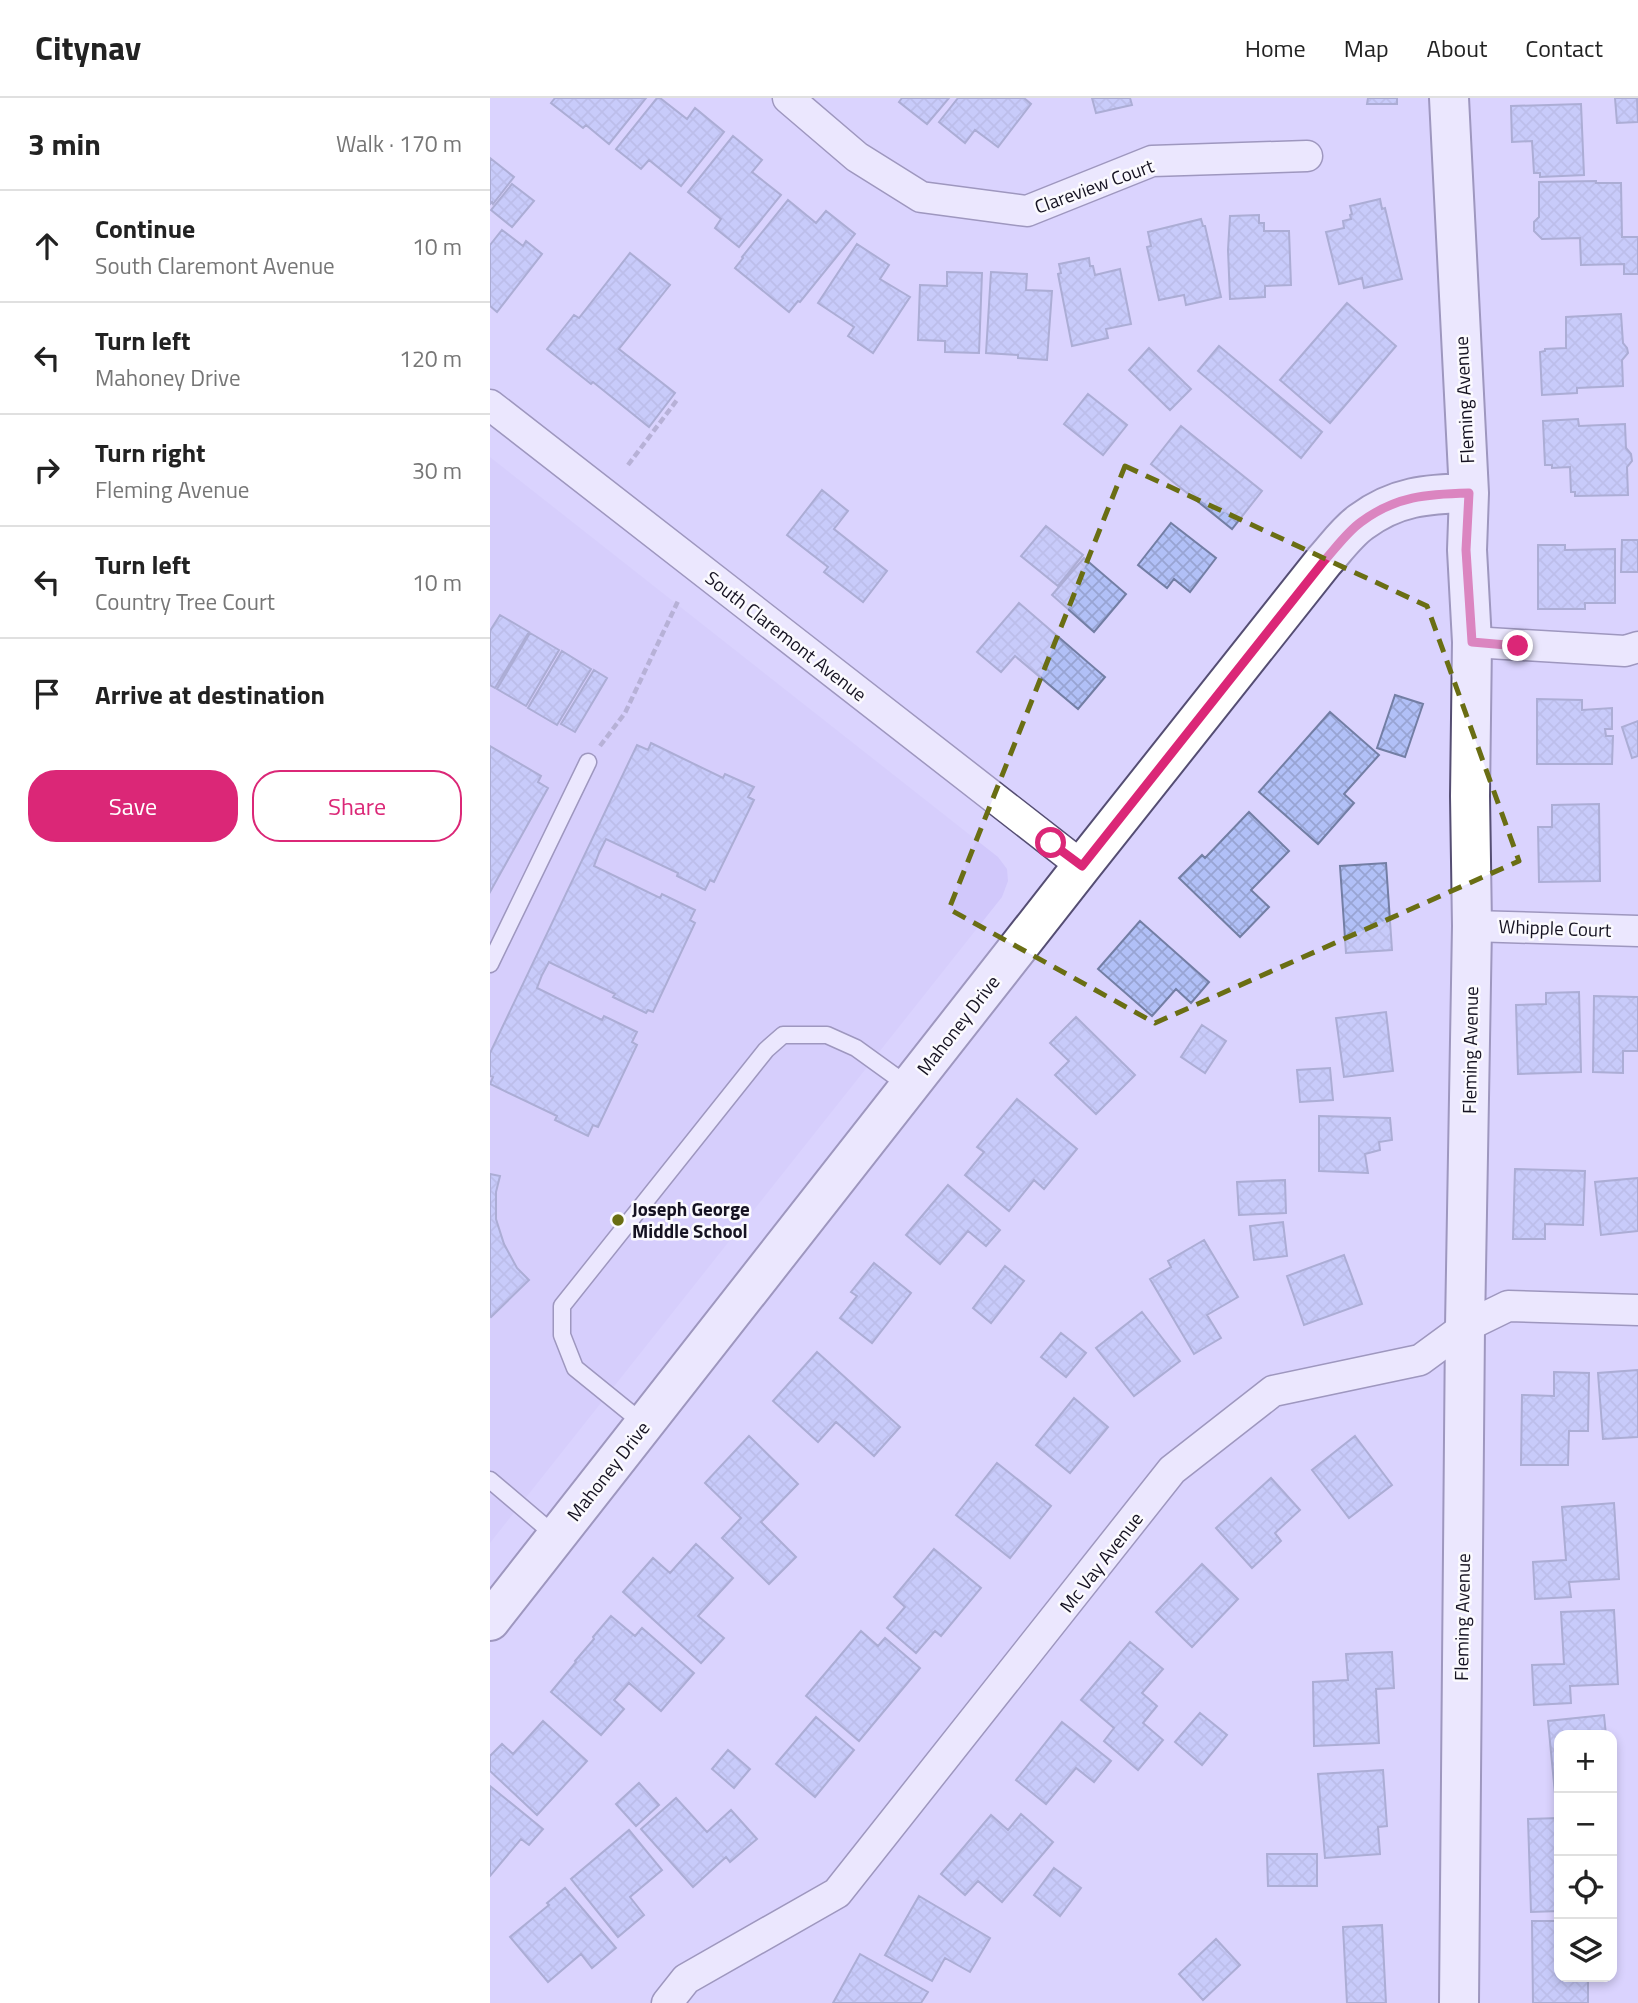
<!DOCTYPE html>
<meta charset="utf-8">
<style>
:root{--surface:#fff;--page:#f6f6f6;--text:#222;--muted:#767676;--line:#e0e0e0;--accent:#db2777}
body{margin:0;font-family:"Titillium Web",sans-serif;background:var(--page);color:var(--text)}
.controls{position:absolute;right:21px;bottom:21px;display:grid;overflow:hidden;border-radius:14px;box-shadow:0 4px 10px #0003}
.controls button{width:63px;height:63px;display:grid;place-items:center;padding:0;border:0;border-bottom:2px solid var(--line);background:var(--surface);color:var(--text);font:35px sans-serif}
.stop{position:absolute;width:21px;height:21px;margin:-16px;border:5px solid #db2777;border-radius:50%;background:#fff}
.stop.end{background:#db2777;border-color:#fff;box-shadow:0 2px 7px #0008}
.list{margin:0;padding:0;list-style:none}
h2{display:flex;justify-content:space-between;align-items:center;height:91px;margin:0;padding:0 28px;font-size:30px}
h2 small{font-size:23px;font-weight:400;color:var(--muted)}
.list li{display:grid;grid-template-columns:46px 1fr auto;gap:21px;align-items:center;box-sizing:border-box;height:112px;padding:0 28px;border-top:2px solid var(--line)}
.list b{display:block;font-size:26px;white-space:nowrap}
.list p{margin:0;font-size:23px;white-space:nowrap;color:var(--muted)}
.list em{font-size:23px;font-style:normal;color:var(--muted)}
.actions{display:flex;gap:14px;padding:21px 28px}
.actions a{flex:1;padding:16px 0;border:2px solid var(--accent);border-radius:28px;text-align:center;font-size:24px;color:var(--accent)}
.actions .main{background:var(--accent);color:#fff}
.icon{flex:none;width:38px;height:38px;fill:none;stroke:currentColor;stroke-width:2;stroke-linecap:round;stroke-linejoin:round}
.map{position:relative;flex:none;width:1148px;height:1905px;overflow:hidden}
header{display:flex;align-items:center;gap:42px;box-sizing:border-box;height:98px;padding:0 35px;background:var(--surface);border-bottom:2px solid var(--line)}
header strong{font-size:33px}
nav{display:flex;gap:38px;margin-inline-start:auto;font-size:24px}
main{display:flex}
aside{flex:1;background:var(--surface)}
.map>svg:first-child{display:block}
.built{fill:#d1c8fb}
.building{fill:url(#building-cross-hatch);stroke:#737ea4;stroke-width:2}
.lines{fill:none;stroke-linecap:round;stroke-linejoin:round}
.service-casing{stroke:#554e73;stroke-width:19}
.minor-casing{stroke:#554e73;stroke-width:33}
.tertiary-casing{stroke:#554e73;stroke-width:42}
.path{stroke:#8d88a8;stroke-width:4.5;stroke-dasharray:7 3.5;stroke-linecap:butt}
.service{stroke:#fff;stroke-width:16}
.minor{stroke:#fff;stroke-width:30}
.tertiary{stroke:#fff;stroke-width:38}
.route{stroke:#db2777;stroke-width:9}
.marked{fill:none;stroke:#6a6e13;stroke-width:5;stroke-dasharray:14 9;stroke-linejoin:round}
.poi-dot{fill:#6a6e13;stroke:#fbfafe;stroke-width:2.5}
.labels{text-anchor:middle;stroke-width:5;stroke-linejoin:round;paint-order:stroke}
.street-label{font-size:19px;fill:#161322;stroke:#fbfafe}
.poi-label{font-size:19px;font-weight:bold;fill:#161322;stroke:#fbfafe;text-anchor:start}
</style>
<header>
<strong>Citynav</strong>
<nav><a>Home</a><a>Map</a><a>About</a><a>Contact</a></nav>
</header>
<main>
<aside>
<h2>3 min<small>Walk · 170 m</small></h2>
<ul class="list">
<li><svg class="icon" aria-label="ahead" viewBox="0 0 24 24"><path d="M12 20V5M6 11l6-6 6 6"/></svg><div><b>Continue</b><p>South Claremont Avenue</p></div><em>10 m</em></li>
<li><svg class="icon" aria-label="left" viewBox="0 0 24 24"><path d="M17 20v-9H6M10 6l-5 5 5 5"/></svg><div><b>Turn left</b><p>Mahoney Drive</p></div><em>120 m</em></li>
<li><svg class="icon" aria-label="right" viewBox="0 0 24 24"><path d="M7 20v-9h11M14 6l5 5-5 5"/></svg><div><b>Turn right</b><p>Fleming Avenue</p></div><em>30 m</em></li>
<li><svg class="icon" aria-label="left" viewBox="0 0 24 24"><path d="M17 20v-9H6M10 6l-5 5 5 5"/></svg><div><b>Turn left</b><p>Country Tree Court</p></div><em>10 m</em></li>
<li><svg class="icon" aria-label="arrive" viewBox="0 0 24 24"><path d="M6 21V4h12l-3 4 3 4H6"/></svg><div><b>Arrive at destination</b></div></li>
</ul>
<div class="actions"><a class="main">Save</a><a>Share</a></div>
</aside>
<div class="map">
<svg width="1148" height="1905" viewBox="0 0 1148 1905">
<defs>
<pattern id="building-cross-hatch" width="8" height="8" patternUnits="userSpaceOnUse" patternTransform="scale(1.75)"><rect width="8" height="8" fill="#b1c0f7"/><path d="M0 0l8 8M0 8l8-8" fill="none" stroke="#98a4d3"/></pattern>
</defs>
<rect width="100%" height="100%" fill="#dad3fe"/>
<path class="built" d="M0 359 508 759 517 771 518 783 512 799 0 1445Z"/>
<path class="building" d="M65 0H156L119 46 96 27 93 30 61 5Z
M167 0H170L197 21 205 10 234 34 191 88 159 62 151 71 126 51Z
M412 0H459L437 26 409 4Z
M468 0H534L541 6 508 49 485 32 475 45 449 24Z
M602 0H640L642 7 606 15Z
M878 0H907V6H877Z
M1125 0H1147L1148 24 1127 25Z
M1091 6 1094 77 1050 79V75H1044L1042 43 1022 44 1021 8Z
M243 38 272 62 262 74 291 97 249 149 225 130 231 121 198 94Z
M0 60 24 79 3 106 2 104 0 106Z
M1106 83V85H1131L1132 139H1148V176H1134V166L1091 167 1090 140 1052 141 1044 133V124L1049 119V84Z
M22 86 44 103 22 129 1 112Z
M890 101 892 111 895 110 912 181 874 190 872 180 849 186 836 134 854 130 853 123 861 121 860 117 862 116 860 108Z
M298 102 326 125 336 113 365 136 310 204 308 203 299 214 245 170 253 160 252 159Z
M769 117V125H774V133H799L801 187 775 188V199L740 201 738 152 740 118Z
M711 121 713 128H715L731 199 696 207 694 197 669 202 657 149 661 148 658 134Z
M12 132 33 148 36 143 52 156 7 214 0 208V147Z
M367 146 399 167 390 181 420 199 383 255 358 238 364 229 328 205Z
M140 155 180 187 129 251 185 295 159 329 103 284 101 286 57 251 84 217 89 220Z
M599 160 600 168H603L605 177 630 171 641 226 616 231 618 240 582 248 568 176 571 175 569 166Z
M457 174 492 175 489 255 455 254V243L428 242 430 187 457 188Z
M501 174 537 176 536 192 562 193 557 262 528 260V257L496 255Z
M857 205 906 248 840 325 790 282Z
M1131 216 1133 245 1137 250 1138 255 1132 262 1133 288 1087 290V295L1052 297 1050 254 1055 253V251L1076 250V219Z
M729 248 832 334 811 360 708 273Z
M659 250 701 291 680 312 639 272Z
M598 296 637 327 613 357 574 326Z
M1088 321 1089 328 1135 326 1136 350 1141 356 1142 363 1137 369 1138 397 1085 398V394H1081L1080 369 1062 370V367H1055L1053 323Z
M691 328 772 393 742 431 661 366Z
M332 392 358 413 344 431 397 473 373 504 334 474 338 469 297 437Z
M681 425 726 460 700 494 684 481 677 490 648 467Z
M556 428 593 457 568 488 531 458Z
M1132 442H1148V474H1131Z
M1048 447H1075V452L1125 451V505H1095V511H1048Z
M594 460 636 496 604 534 562 497Z
M529 505 615 579 588 611 525 558 511 574 487 554Z
M10 517 39 534 5 590 0 587V533Z
M40 535 69 552 36 608 7 591Z
M72 553 101 571 67 627 38 610Z
M104 572 117 580 85 634 71 626Z
M905 597 933 606 915 659 887 650Z
M1047 601 1092 602V612L1122 610V631H1115L1116 638H1123L1122 666H1047Z
M840 614 889 657 854 696 864 705 828 746 769 694Z
M1148 623V658L1142 660 1132 629Z
M161 645 233 680 235 676 264 689 258 699 264 702 224 784 220 782 215 792 187 778 188 775 116 741 109 755 104 768 170 800 172 796 205 812 200 822 205 825 163 914 158 912 156 915 123 899 125 896 59 864 52 877 47 890 112 922 114 918 147 934 142 944 147 947 108 1029 103 1027 98 1038 65 1022 67 1018 0 986 3 979 0 978V955L147 647 158 652Z
M0 648 51 678 48 684 58 690 0 794Z
M1109 706 1110 783 1049 784 1048 729H1062V707Z
M759 714 799 753 761 792 779 809 750 839 689 780 712 757 715 760Z
M896 765 902 852 856 855 850 768Z
M650 823 719 884 701 905 686 891 662 918 608 871Z
M1089 894 1091 974 1028 976 1026 907 1056 906V895Z
M1104 898 1148 899V953H1133V975L1103 974Z
M896 914 903 973 854 979 846 920Z
M586 919 645 977 606 1016 565 977 579 963 560 945Z
M712 927 736 943 715 975 691 959Z
M840 970 843 1002 810 1004 807 972Z
M527 1001 587 1051 554 1091 544 1082 519 1113 475 1077 494 1054 487 1049Z
M829 1018 900 1020 902 1042 889 1044 890 1052 875 1056 878 1075 829 1073Z
M1025 1071 1095 1073 1093 1127 1055 1126V1141H1023Z
M0 1076 10 1078 6 1094V1121L14 1146 27 1170 39 1182 1 1219 0 1218Z
M1148 1080V1133L1111 1137 1105 1084Z
M795 1082 796 1115 749 1117 747 1084Z
M458 1087 510 1132 496 1148 478 1133 450 1166 416 1137Z
M793 1124 797 1158 764 1162 760 1128Z
M714 1142 748 1199 717 1217 731 1240 704 1256 660 1181 681 1169 678 1163Z
M854 1157 872 1206 814 1227 797 1178Z
M384 1165 421 1195 382 1245 350 1220 367 1198 361 1194Z
M515 1168 534 1183 501 1225 483 1210Z
M652 1214 690 1263 644 1298 606 1250Z
M571 1235 596 1255 576 1279 551 1259Z
M327 1254 410 1329 384 1358 346 1324 328 1344 283 1303Z
M1148 1272V1339L1113 1341 1108 1275Z
M1064 1274 1099 1275 1098 1333H1079L1078 1367H1031L1032 1297 1064 1298Z
M584 1300 618 1329 580 1375 546 1347Z
M259 1338 308 1386 271 1424 306 1459 279 1486 232 1440 251 1420 215 1385Z
M865 1338 902 1387 859 1420 822 1372Z
M507 1365 561 1408 520 1460 466 1417Z
M781 1380 810 1412 785 1435 791 1443 762 1470 726 1430Z
M1124 1405 1129 1481 1079 1484 1081 1499 1045 1501 1043 1464 1076 1462 1072 1409Z
M206 1446 243 1480 208 1518 234 1540 211 1565 133 1494 163 1460 180 1475Z
M444 1451 491 1490 451 1538 445 1533 426 1555 397 1530 415 1509 404 1499Z
M712 1466 748 1501 702 1549 666 1514Z
M1124 1512 1128 1586 1080 1588 1081 1605 1044 1607 1042 1567 1074 1566 1071 1514Z
M121 1518 145 1538 152 1530 204 1575 171 1613 139 1585 124 1602 134 1611 111 1637 61 1594 86 1564 85 1563 104 1541 103 1539Z
M371 1533 388 1548 395 1540 430 1570 369 1643 316 1598Z
M640 1544 673 1571 652 1595 667 1608 653 1625 673 1642 648 1672 614 1643 624 1630 591 1602Z
M902 1554 904 1590 886 1591 889 1645 824 1648 823 1584 858 1582 856 1556Z
M710 1615 737 1637 712 1667 685 1644Z
M1114 1617 1116 1637H1069V1705L1066 1706 1058 1623Z
M326 1619 364 1652 325 1699 286 1666Z
M53 1623 97 1663 47 1717 0 1673V1658L12 1646 23 1656Z
M572 1624 621 1663 604 1684 586 1670 556 1706 526 1682Z
M238 1652 260 1671 244 1690 222 1671Z
M893 1672 897 1728 888 1729 890 1756 835 1760 828 1676Z
M149 1685 169 1707 146 1728 126 1706Z
M0 1688 53 1731 39 1747 31 1741 0 1778Z
M186 1700 217 1734 241 1712 267 1741 240 1764 236 1759 203 1789 151 1731Z
M531 1716 563 1744 512 1804 488 1783 475 1797 451 1776 501 1717 518 1732Z
M1069 1720V1813L1041 1814 1038 1721Z
M139 1732 172 1772 140 1799 154 1817 128 1839 81 1781Z
M777 1756H827V1788H778Z
M564 1770 591 1790 570 1818 544 1797Z
M75 1790 126 1850 102 1870 91 1856 58 1884 20 1839 59 1807 57 1805Z
M429 1798 500 1840 480 1874 455 1860 442 1883 395 1857Z
M1042 1823H1069V1879H1098V1905H1043Z
M892 1827 896 1905H857L853 1829Z
M726 1841 750 1867 713 1902 689 1876Z
M370 1856 438 1894 431 1905H343Z"/>
<g class="lines">
<g class="service-casing">
<path id="service" d="M0 866 98 664
M154 1326 85 1270 72 1237V1208L276 952 293 937H337L366 950 420 989
M0 1382 67 1439"/>
</g>
<g class="minor-casing">
<path id="minor" d="M298 0 367 59 431 99 537 113 662 63 817 58
M0 307 592 768
M982 544 1135 553 1148 549
M982 828 1148 833
M177 1905 196 1881 347 1795 682 1372 783 1293 930 1262 975 1229 1018 1208 1148 1212"/>
</g>
<g class="tertiary-casing">
<path id="tertiary" d="M959 0 979 395 977 452 982 544 980 698 982 828 975 1229 969 1905
M0 1523 592 768 834 463C845 451 857 434 871 424 906 398 937 396 979 395"/>
</g>
<path class="path" d="M138 367 187 302
M110 648 135 615 189 501"/>
<use href="#service" class="service"/>
<use href="#minor" class="minor"/>
<use href="#tertiary" class="tertiary"/>
</g>
<g class="lines">
<path class="route" d="M561 745 592 768 834 463C845 451 857 434 871 424 906 398 937 396 979 395L976 452 982 544 1028 548"/>
</g>
<path d="M0 0H1148V1905H0ZM635 368 937 508 1029 763 665 925 459 811Z" fill="#dad3fe" fill-opacity=".55" fill-rule="evenodd"/>
<path class="marked" d="M635 368 937 508 1029 763 665 925 459 811Z"/>
<circle class="poi-dot" cx="128" cy="1122" r="7"/>
<g class="labels">
<g class="street-label">
<text transform="translate(604 88) rotate(-20)" y="7">Clareview Court</text>
<text transform="translate(974 302) rotate(-93)" y="7">Fleming Avenue</text>
<text transform="translate(296 538) rotate(38)" y="7">South Claremont Avenue</text>
<text transform="translate(1065 830) rotate(2)" y="7">Whipple Court</text>
<text transform="translate(468 927) rotate(-52)" y="7">Mahoney Drive</text>
<text transform="translate(980 952) rotate(-89)" y="7">Fleming Avenue</text>
<text transform="translate(118 1373) rotate(-52)" y="7">Mahoney Drive</text>
<text transform="translate(611 1464) rotate(-52)" y="7">Mc Vay Avenue</text>
<text transform="translate(972 1519) rotate(-89)" y="7">Fleming Avenue</text>
</g>
<g class="poi-label">
<text x="142" y="1118">Joseph George<tspan x="142" dy="22">Middle School</tspan></text>
</g>
</g>
</svg>
<div class="controls">
<button>+</button>
<button>−</button>
<button><svg class="icon" aria-label="locate" viewBox="0 0 24 24"><circle cx="12" cy="12" r="6"/><path d="M12 2v4M12 18v4M2 12h4M18 12h4"/></svg></button>
<button><svg class="icon" aria-label="layers" viewBox="0 0 24 24"><path d="M12 4l9 5-9 5-9-5zM3 14l9 5 9-5"/></svg></button>
</div>
<div class="stop" style="left:561px;top:745px"></div>
<div class="stop end" style="left:1028px;top:548px"></div>
</div>
</main>
